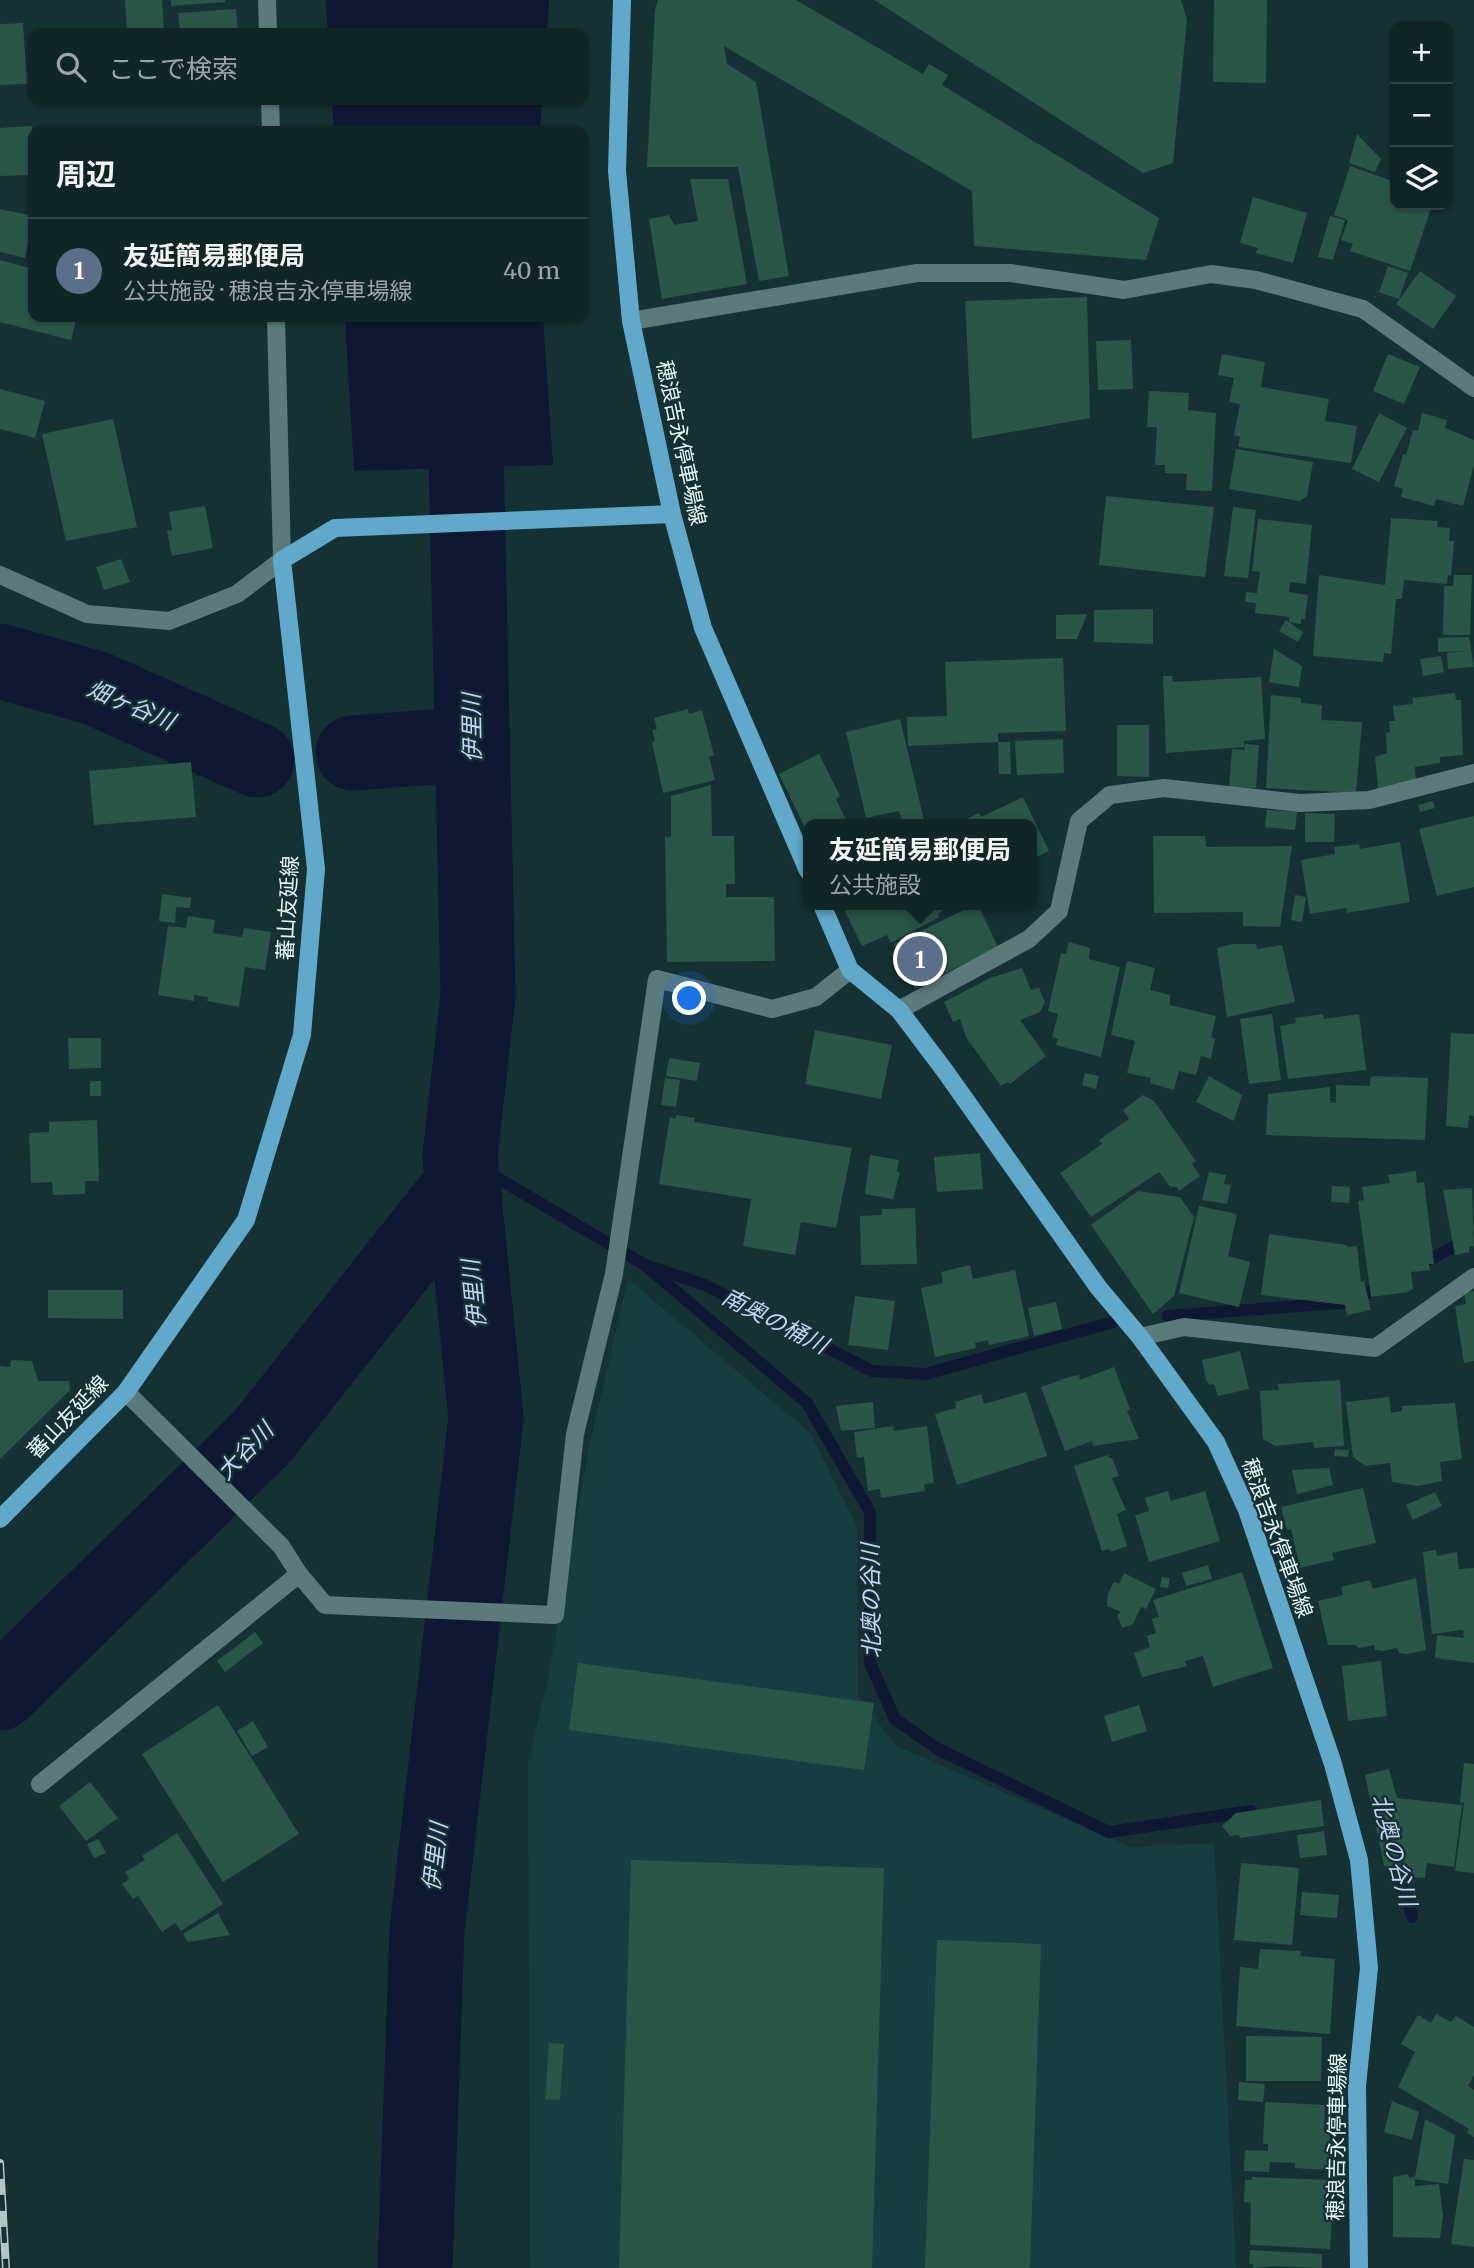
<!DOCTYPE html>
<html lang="ja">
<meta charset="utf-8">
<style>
:root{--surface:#102526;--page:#192d2e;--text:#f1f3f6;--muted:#9ca5a7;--line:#304243;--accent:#f2a081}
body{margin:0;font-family:Merriweather,"Noto Sans JP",serif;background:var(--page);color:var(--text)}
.controls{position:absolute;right:21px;top:21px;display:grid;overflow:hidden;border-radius:14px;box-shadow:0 2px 5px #0004}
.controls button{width:63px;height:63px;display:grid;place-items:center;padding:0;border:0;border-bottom:2px solid var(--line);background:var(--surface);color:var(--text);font:35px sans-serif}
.you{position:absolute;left:690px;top:999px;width:24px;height:24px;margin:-18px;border:5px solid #fff;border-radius:50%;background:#1a73e8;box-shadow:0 0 0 10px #1a73e833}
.badge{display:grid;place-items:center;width:46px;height:46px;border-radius:50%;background:var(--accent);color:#fff;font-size:23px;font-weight:700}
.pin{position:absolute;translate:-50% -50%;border:4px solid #fff;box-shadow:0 2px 7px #0006}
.popup{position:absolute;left:803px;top:819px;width:234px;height:91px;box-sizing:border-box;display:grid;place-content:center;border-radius:14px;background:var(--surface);filter:drop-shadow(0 2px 5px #0005);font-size:23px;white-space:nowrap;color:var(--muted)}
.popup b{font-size:26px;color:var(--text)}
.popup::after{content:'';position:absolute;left:50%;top:100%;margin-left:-14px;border:14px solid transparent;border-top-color:var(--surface)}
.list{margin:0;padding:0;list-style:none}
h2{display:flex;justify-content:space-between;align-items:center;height:91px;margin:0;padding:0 28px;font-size:30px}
h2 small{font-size:23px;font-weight:400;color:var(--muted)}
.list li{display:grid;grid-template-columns:46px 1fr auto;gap:21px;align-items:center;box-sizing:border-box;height:105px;padding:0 28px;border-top:2px solid var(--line)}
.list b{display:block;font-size:26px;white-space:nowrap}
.list p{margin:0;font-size:23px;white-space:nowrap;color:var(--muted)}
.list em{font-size:23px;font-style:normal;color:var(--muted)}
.icon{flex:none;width:38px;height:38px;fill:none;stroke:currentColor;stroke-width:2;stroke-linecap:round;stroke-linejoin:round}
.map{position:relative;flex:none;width:1474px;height:2268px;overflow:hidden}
.search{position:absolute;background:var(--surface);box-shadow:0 2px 5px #0004;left:28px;top:28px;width:560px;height:77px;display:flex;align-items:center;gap:18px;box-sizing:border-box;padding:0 24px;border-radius:14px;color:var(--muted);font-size:26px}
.panel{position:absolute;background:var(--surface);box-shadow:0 2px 5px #0004;left:28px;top:126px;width:560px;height:196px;border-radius:14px}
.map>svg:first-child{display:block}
.built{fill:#163e41}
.water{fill:#0e1833}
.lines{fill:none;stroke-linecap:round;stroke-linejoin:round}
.stream{stroke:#0e1833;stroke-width:12}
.river{stroke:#0e1833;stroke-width:75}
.building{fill:#2a5648}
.minor{stroke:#5c7a7c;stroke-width:18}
.major{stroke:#61a9cb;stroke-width:18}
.rail-casing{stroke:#b2c5c7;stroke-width:8}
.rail{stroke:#153133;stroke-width:5;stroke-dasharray:16;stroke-linecap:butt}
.labels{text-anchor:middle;stroke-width:5;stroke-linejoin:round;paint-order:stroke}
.street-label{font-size:21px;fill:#e7f7f9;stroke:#153133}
.water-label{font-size:23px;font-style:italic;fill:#c5d4f7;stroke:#153133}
</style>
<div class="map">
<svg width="1474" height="2268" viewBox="0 0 1474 2268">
<rect width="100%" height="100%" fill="#153133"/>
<path class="built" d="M628 1279 810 1433 857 1526 858 1696 896 1746 1131 1847 1214 1843 1236 2268H530L528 1763 548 1679 589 1447Z"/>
<path class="water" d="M326 0H549L547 33H328Z
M332 100H542L540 131H334Z
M345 317H543L553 465 354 471Z"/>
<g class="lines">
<path class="stream" d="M460 1156 645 1265 705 1285 872 1371 925 1374 1113 1322
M645 1265 807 1403 870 1512V1663L895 1719 938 1749 1109 1832 1251 1811
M1419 1265 1474 1236
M1168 1316 1351 1302 1384 1284
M1398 1863 1412 1917"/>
<path class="river" d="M0 661 95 688 257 760
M353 753 473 744
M0 1693 261 1438 462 1184
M415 2268 427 1930 486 1418 460 1156 478 996 463 317"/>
</g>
<path class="building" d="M125 0H162L164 33H119L127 31Z
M171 0H225V2L171 6Z
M658 0H796L923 74 929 64 948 75 942 85 1159 218 1146 260 974 246 972 191 724 46 727 64 756 82 789 276 759 281 738 167H647L655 10Z
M874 0H1181L1187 20 1173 163 1143 173Z
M1214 0H1267L1266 83 1213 82Z
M236 9 238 33H180L178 13Z
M23 23 27 84 0 85V24Z
M32 126 33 175 0 176V128Z
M244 126V131H201V127Z
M1357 134 1381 159 1375 172 1349 163Z
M1350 166 1395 182V205H1432L1410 271 1350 251 1353 244 1341 240 1348 220 1334 215Z
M690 179H728L747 284 662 299 649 219 669 215 674 225 698 221Z
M1253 197 1307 213 1293 263 1256 253 1258 248 1240 243Z
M0 209 33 216 25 258 0 252Z
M1330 216 1345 220 1333 260 1318 257Z
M0 260 33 269V317H77L71 340 0 322Z
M1388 266 1408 273 1399 299 1379 292Z
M1420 271 1456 296 1433 329 1396 304Z
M1087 297 1090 418 972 439 965 301Z
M1131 340 1133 389 1098 390 1096 341Z
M1222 354 1265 362 1261 387 1329 399 1325 421 1357 426 1351 463 1238 447 1240 437 1234 435 1240 404 1229 402 1234 378 1218 375Z
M1388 354 1420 367 1404 404 1373 391Z
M0 389 45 401 35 438 0 429Z
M1149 391 1189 393 1188 410 1216 413 1212 491 1186 490 1187 474 1165 473V465H1155L1157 427H1147Z
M1379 413 1407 428 1379 482 1352 469Z
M1422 413 1447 420 1445 428 1474 440V465L1463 506 1436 499 1434 506 1401 497 1403 489 1394 486 1403 454 1406 455 1413 430 1418 431Z
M113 419 137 527 66 541 42 434Z
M1236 449 1313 462 1307 496 1300 501 1229 489Z
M1106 496 1214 507 1205 577 1099 565Z
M205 506 213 548 172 556 167 531 172 530 169 512Z
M1233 507 1256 510 1248 578 1224 576Z
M1391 518 1438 521 1437 527 1450 528 1449 541H1454L1451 576 1448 575 1447 584 1404 580 1402 599H1396L1391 654 1384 653 1383 662 1313 656 1319 575 1385 585Z
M1258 519 1312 525 1306 584 1290 582 1289 592 1308 595 1305 619H1301V624L1289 622V617L1255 613 1256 603 1245 602 1246 592 1257 593 1260 572 1252 571Z
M121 559 130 582 104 590 96 567Z
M1454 575H1472L1470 635H1443L1444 586H1453Z
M1153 609V644L1094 642V610Z
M1087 614 1077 639H1056V615Z
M1286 620 1303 632 1298 642 1279 631Z
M1469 637 1474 667 1448 669 1447 653 1465 651 1438 652V638Z
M1274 649 1302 666 1299 687 1269 682Z
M1441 656 1444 672 1423 676 1420 659Z
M1063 658 1066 731 998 733V742H1010L1011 774H999L998 742 908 746 907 717 947 716 945 662Z
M1163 676H1172L1173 682 1261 677 1265 739 1244 741V747L1166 753Z
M1455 693 1456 700H1461L1463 755 1440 757V763L1415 767 1416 784 1378 788 1375 757 1387 753 1386 733 1390 732 1389 721H1395L1393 706 1413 704 1412 698Z
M1271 695 1301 698V703L1322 705 1321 720 1362 722 1356 793 1266 788Z
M688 709 689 714 702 710 714 755 709 757 715 780 663 793 652 742 655 740 652 730 657 729 654 718Z
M900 719 925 824H903L899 811 866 818 846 732Z
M1117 725H1149V777L1117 776Z
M1063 739 1064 773 1017 775 1015 741Z
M1245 744 1259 745 1256 788 1229 787 1232 749 1244 750Z
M819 754 840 796 836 799 848 824H808V834L779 774Z
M191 762 196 817 94 825 89 771Z
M711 785 712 836H734L735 884H726V897H774L775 961 667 962 665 837H671V796Z
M1023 797 1049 851 1032 859V824H956L979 813 981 817Z
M1433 801 1435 808 1420 812 1418 805Z
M1267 810 1297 812 1295 830 1265 827Z
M1305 813 1335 814 1334 842H1305Z
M1474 816V887L1437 896 1419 829Z
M1153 836H1205L1206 847 1292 846 1280 927 1243 926V912L1154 913Z
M1400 842 1410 902 1347 913 1346 908 1310 914 1301 860 1335 854 1334 847 1359 844 1360 849Z
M162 894 191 898 190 908 176 907 175 923 159 921Z
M1295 895 1306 897 1302 922 1291 920Z
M842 905H945L947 908 938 914 939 917 891 943 887 935 862 946Z
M974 905H978L998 947 915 988 894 944Z
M188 916 215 920 213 933 242 937 244 928 271 932 265 970 245 967 239 1007 207 1001 208 997 194 995V1001L158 995 168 926 186 928Z
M1069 942 1090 948 1089 959 1120 967 1101 1057 1056 1045 1058 1039 1052 1037 1058 1014 1048 1011 1061 953 1066 954Z
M1233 944H1256L1257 949 1282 945 1295 1002 1227 1017 1217 948Z
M1127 961 1155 968 1150 990 1170 995V1005L1216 1016 1211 1037 1215 1039 1211 1059 1201 1056 1196 1075 1179 1071 1174 1090 1150 1083 1151 1078 1127 1073 1135 1041 1111 1035Z
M1022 968 1031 990 1039 988 1045 1002 1040 1012 1020 1020 1046 1056 1010 1084 1008 1082 1001 1086 966 1037 960 1019 953 1022 944 1002 990 978Z
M1272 1014 1281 1080 1249 1084 1240 1019Z
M1323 1014 1324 1019 1359 1014 1366 1070 1288 1079 1280 1026 1296 1023 1295 1018Z
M815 1030 892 1045 881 1099 805 1084Z
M1451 1033 1474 1034V1116L1469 1115 1468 1128 1446 1126Z
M68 1038H101V1068L69 1069Z
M669 1058 700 1063 697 1081 666 1076Z
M1085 1073 1099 1076 1096 1089 1082 1085Z
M1209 1076 1242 1095 1234 1121 1196 1102Z
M1373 1076 1428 1078 1425 1140 1266 1135 1268 1094 1330 1087V1103H1336V1085L1370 1086V1078Z
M665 1078 680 1080 676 1107 661 1105Z
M90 1081H101V1096H90Z
M1143 1095 1154 1101 1196 1161 1192 1164 1200 1176 1179 1191 1177 1187H1170L1159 1172 1091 1217 1060 1173 1102 1144 1099 1140 1129 1119 1123 1110Z
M676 1115 695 1118 694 1122 852 1148 836 1228 801 1222 795 1255 743 1246 751 1199 659 1184 670 1117 676 1119Z
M97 1120 99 1181H85V1194L53 1195 52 1182 31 1183 29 1133 49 1132V1122Z
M980 1153 983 1189 937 1192 934 1157Z
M870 1155 899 1160 897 1172H900L893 1199 865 1194Z
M1416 1171 1417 1183 1424 1182 1434 1264H1429L1430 1270 1411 1272 1413 1289 1408 1292 1371 1297 1358 1201 1364 1200 1362 1187 1390 1183 1388 1175Z
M1209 1172 1226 1175 1224 1184 1231 1185 1227 1204 1202 1200Z
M1332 1186 1350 1187 1349 1203 1331 1202Z
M1472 1188 1474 1246 1469 1247V1252L1455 1255 1443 1190Z
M1138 1191 1180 1197 1194 1217 1174 1296 1153 1314 1091 1225Z
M1199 1206 1237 1214 1228 1256 1250 1262 1239 1307 1179 1293Z
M915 1208 917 1264 861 1265 860 1216 882 1215V1209Z
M1269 1234 1347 1245V1247L1357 1246 1361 1282 1364 1281 1371 1310 1347 1315 1345 1305 1261 1295Z
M970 1265 973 1279 1015 1270 1029 1336 989 1345 988 1340 975 1343 976 1348 935 1357 921 1288 943 1283 941 1272Z
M48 1290H123V1319L48 1318Z
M1474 1291V1361L1464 1363 1455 1306 1466 1304 1464 1293Z
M855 1296 895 1301 888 1350 848 1345Z
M1056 1302 1062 1329 1034 1336 1028 1308Z
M1240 1351 1249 1389 1218 1396 1214 1384 1210 1385 1206 1380 1202 1360Z
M11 1360 32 1361 38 1381H69L70 1390 0 1459V1366L10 1367Z
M1114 1367 1130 1409 1127 1411 1139 1439 1093 1446 1092 1441 1065 1451 1041 1387 1069 1377 1079 1375 1080 1380Z
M1340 1380 1344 1446 1314 1448 1313 1442 1275 1446 1263 1439 1260 1391 1279 1390 1278 1384Z
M1026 1392 1047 1456 957 1485 935 1414 956 1408 955 1402 981 1394 984 1404Z
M1389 1397 1391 1413 1402 1411V1406L1455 1403 1462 1459 1440 1462 1442 1481 1418 1486 1392 1482 1390 1463 1365 1466 1353 1457 1346 1402Z
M873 1402 875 1428 841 1431 836 1406Z
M893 1426 894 1431 927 1426 934 1483 924 1484 925 1491 881 1498 880 1489 868 1491 864 1457 857 1458 854 1432Z
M1335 1449 1349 1450 1348 1457 1334 1456Z
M1108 1455 1109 1458H1112L1119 1476 1112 1478 1126 1510 1117 1514 1127 1546 1111 1552 1109 1549 1102 1551 1074 1466Z
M1329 1468 1333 1485 1297 1494 1292 1470Z
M1363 1488 1376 1543 1332 1553 1334 1560 1300 1568 1291 1529 1287 1530 1281 1507Z
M1168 1491 1171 1501 1205 1491 1220 1541 1149 1562 1135 1515 1149 1511 1145 1498Z
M1435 1492 1442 1506 1413 1520 1406 1505Z
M1436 1550 1437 1556 1457 1552 1459 1569 1474 1568V1663L1435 1658 1437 1635 1464 1638 1463 1630 1432 1634 1423 1552Z
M1208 1565 1212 1579 1186 1586 1182 1573Z
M1242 1572 1273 1668 1213 1687 1203 1656 1185 1661 1187 1666 1142 1677 1134 1653 1150 1647 1147 1636 1156 1633 1152 1619 1159 1617 1153 1600Z
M1124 1573 1156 1589 1146 1609 1141 1607 1133 1624 1122 1628 1117 1615 1121 1612 1107 1606 1108 1593 1114 1582 1119 1584Z
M1162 1577 1170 1578 1168 1588 1160 1587Z
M1416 1578 1426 1650 1407 1654 1399 1653 1397 1648 1383 1651 1375 1650 1374 1645 1359 1648 1355 1645H1328L1318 1601 1343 1595 1341 1587 1370 1580 1373 1589Z
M255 1632 263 1643 225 1672 217 1661Z
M1381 1661 1387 1716 1348 1721 1342 1666Z
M578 1663 874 1703 864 1770 569 1730Z
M218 1705 299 1834 223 1882 142 1754Z
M1139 1705 1147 1731 1112 1742 1104 1716Z
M253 1721 268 1747 252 1756 237 1731Z
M1464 1763 1474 1764V1873L1455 1871 1464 1803 1460 1802Z
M1389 1769 1397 1798 1462 1805 1454 1867 1427 1863 1425 1878 1395 1877 1384 1865 1365 1775Z
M90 1782 118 1818 86 1841 59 1806Z
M1321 1800 1324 1826 1240 1838 1239 1835 1230 1836 1222 1826 1236 1813Z
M1324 1831 1327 1855 1300 1858 1297 1835Z
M177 1833 223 1904 181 1931 175 1923 162 1932 138 1896 133 1899 122 1884 129 1879 125 1872 145 1860 142 1856Z
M98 1839 106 1853 94 1858 87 1844Z
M631 1860 884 1868 872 2268H619Z
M1241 1863 1299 1868 1292 1945 1234 1940Z
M1302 1892 1339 1895 1337 1918 1300 1915Z
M218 1913 230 1935 188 1942 183 1934Z
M937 1940 1041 1944 1030 2268H925Z
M1260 1949 1301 1951 1300 1956 1335 1959 1330 2034 1236 2026 1240 1967 1258 1969Z
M1436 2014 1451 2022 1456 2016 1474 2027V2075L1468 2086 1474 2090V2137L1467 2133 1469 2129 1398 2087 1415 2052 1401 2044 1418 2015 1431 2023Z
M1246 2036 1322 2037 1321 2081H1246Z
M549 2043 564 2044 560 2100 545 2099Z
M1239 2082 1265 2084 1263 2102 1238 2100Z
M1392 2101 1419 2112 1412 2140 1384 2132Z
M1265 2102 1325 2105 1324 2133H1330L1329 2170 1295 2168V2163L1270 2162 1269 2172 1244 2171 1245 2150 1268 2151V2144H1263Z
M1425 2119 1455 2135 1448 2184 1415 2179V2186L1439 2184 1443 2216 1440 2238 1393 2237V2177L1408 2174 1409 2178 1415 2177Z
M1464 2159 1474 2160V2247L1451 2244Z
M1252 2177 1334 2180 1330 2249 1250 2245 1251 2203 1244 2202 1245 2180H1252Z
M1250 2250 1322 2254V2268L1273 2266 1253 2268V2264H1249Z"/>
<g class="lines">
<path class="minor" d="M267 0 268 33
M270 100 271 131
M631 321 917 273H1010L1124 290 1211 274 1256 280 1363 309 1474 388
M0 575 87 614 169 621 237 594 282 560 276 317
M899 1010 1029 939 1059 911 1079 821 1110 795 1164 788 1300 803 1369 800 1474 773
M1140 1337 1184 1327 1375 1348 1474 1277
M126 1392 281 1546 299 1574 325 1605 555 1615 575 1434 614 1274 657 979 772 1009 816 997 850 970
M40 1784 299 1574"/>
<path class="major" d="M622 0 617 171 631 321 672 514 703 628 808 871
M822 905 850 970 899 1010 945 1071 1098 1287 1140 1337 1216 1442 1247 1510 1333 1764 1359 1860 1369 1968 1357 2086 1359 2268
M0 1519 126 1392 246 1220 302 1035 316 869 282 560 335 528 672 514"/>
<g class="rail-casing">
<path id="rail" d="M0 2163 6 2268"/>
</g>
<use href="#rail" class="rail"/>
</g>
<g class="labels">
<g class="street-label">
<text transform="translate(681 443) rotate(78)" y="7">穂浪吉永停車場線</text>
<text transform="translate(288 908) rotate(-87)" y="7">蕃山友延線</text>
<text transform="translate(68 1417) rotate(-46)" y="7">蕃山友延線</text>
<text transform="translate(1277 1538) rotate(70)" y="7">穂浪吉永停車場線</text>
<text transform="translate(1337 2137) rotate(-89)" y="7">穂浪吉永停車場線</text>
</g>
<g class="water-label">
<text transform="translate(131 705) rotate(23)" y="8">畑ヶ谷川</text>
<text transform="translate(472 728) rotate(-91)" y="8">伊里川</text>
<text transform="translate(474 1294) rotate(-96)" y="8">伊里川</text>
<text transform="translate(775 1321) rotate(27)" y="8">南奥の桶川</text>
<text transform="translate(245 1451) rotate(-46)" y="8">大谷川</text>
<text transform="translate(871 1601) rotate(-91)" y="8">北奥の谷川</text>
<text transform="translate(1394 1850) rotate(75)" y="8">北奥の谷川</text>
<text transform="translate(435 1857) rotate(-83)" y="8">伊里川</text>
</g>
</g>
</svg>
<div class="controls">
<button>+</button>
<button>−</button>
<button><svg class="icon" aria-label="layers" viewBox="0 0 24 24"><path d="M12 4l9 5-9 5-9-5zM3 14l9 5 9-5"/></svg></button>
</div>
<div class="you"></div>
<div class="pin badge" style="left:920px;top:959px;background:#5c6f8a">1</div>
<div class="popup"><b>友延簡易郵便局</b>公共施設</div>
<div class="search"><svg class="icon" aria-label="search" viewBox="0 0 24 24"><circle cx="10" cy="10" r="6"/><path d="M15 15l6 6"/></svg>ここで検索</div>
<section class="panel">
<h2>周辺<small></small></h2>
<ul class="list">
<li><span class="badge" style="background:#5c6f8a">1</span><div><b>友延簡易郵便局</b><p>公共施設 · 穂浪吉永停車場線</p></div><em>40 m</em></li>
</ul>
</section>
</div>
